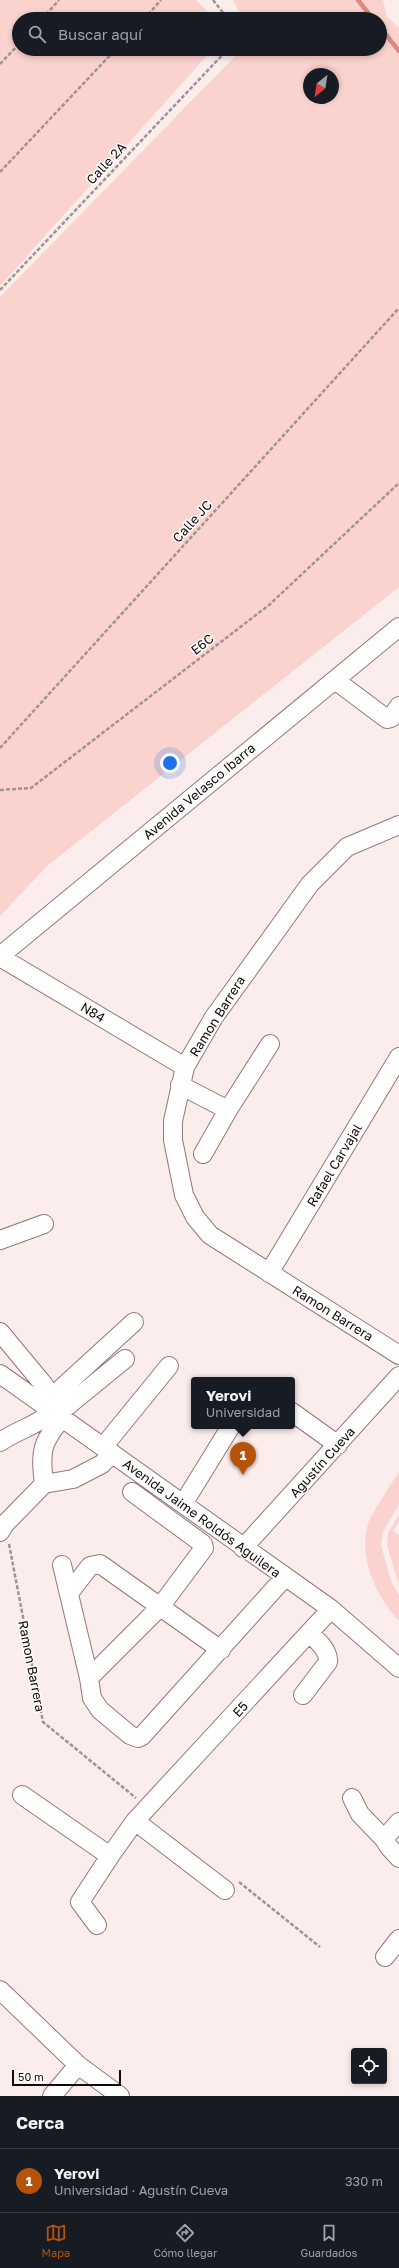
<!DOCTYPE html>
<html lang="es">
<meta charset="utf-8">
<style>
:root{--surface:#171b24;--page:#20242c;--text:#f1f3f6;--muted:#9ea1a6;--line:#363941;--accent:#b45309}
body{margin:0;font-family:"Golos Text",sans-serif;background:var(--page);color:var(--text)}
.controls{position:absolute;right:12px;bottom:12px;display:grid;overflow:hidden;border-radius:4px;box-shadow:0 2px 6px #0003}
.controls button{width:36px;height:36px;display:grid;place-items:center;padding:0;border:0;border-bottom:1px solid var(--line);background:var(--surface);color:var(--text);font:20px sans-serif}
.compass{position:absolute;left:303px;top:68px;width:36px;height:36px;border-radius:50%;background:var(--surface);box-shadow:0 2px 6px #0003;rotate:210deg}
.scale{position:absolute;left:12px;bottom:10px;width:109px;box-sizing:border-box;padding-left:4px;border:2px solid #130908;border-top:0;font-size:11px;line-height:14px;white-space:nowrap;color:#130908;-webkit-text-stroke:3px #fefefe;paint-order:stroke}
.you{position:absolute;left:170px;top:763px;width:14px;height:14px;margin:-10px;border:3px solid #fff;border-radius:50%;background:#1a73e8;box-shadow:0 0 0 6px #1a73e833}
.badge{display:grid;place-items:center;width:26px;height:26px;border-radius:50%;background:var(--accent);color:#fff;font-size:13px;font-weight:700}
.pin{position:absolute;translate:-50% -33px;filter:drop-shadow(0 1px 2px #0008)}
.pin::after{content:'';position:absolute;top:21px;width:14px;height:12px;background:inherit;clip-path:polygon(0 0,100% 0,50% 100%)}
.popup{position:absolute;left:191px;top:1377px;width:104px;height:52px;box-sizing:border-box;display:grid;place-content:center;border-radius:4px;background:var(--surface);filter:drop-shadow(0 1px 3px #0005);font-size:13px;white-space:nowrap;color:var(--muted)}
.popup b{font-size:15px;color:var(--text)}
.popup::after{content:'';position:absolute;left:50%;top:100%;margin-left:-8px;border:8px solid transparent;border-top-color:var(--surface)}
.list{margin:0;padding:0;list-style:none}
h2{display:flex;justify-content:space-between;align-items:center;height:52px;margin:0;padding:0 16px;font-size:17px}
h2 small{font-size:13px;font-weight:400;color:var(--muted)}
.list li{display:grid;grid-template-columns:26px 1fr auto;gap:12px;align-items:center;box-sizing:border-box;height:64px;padding:0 16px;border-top:1px solid var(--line)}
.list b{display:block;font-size:15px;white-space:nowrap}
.list p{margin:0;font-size:13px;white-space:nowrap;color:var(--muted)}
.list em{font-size:13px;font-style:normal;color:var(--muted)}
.icon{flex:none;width:22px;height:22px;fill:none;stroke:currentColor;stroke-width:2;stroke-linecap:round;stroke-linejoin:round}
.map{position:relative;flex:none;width:399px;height:2096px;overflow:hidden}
.search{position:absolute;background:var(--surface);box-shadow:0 2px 6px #0003;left:12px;right:12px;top:12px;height:44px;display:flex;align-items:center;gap:10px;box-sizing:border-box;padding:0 14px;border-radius:22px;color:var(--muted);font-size:15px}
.sheet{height:116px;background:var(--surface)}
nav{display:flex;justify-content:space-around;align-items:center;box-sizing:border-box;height:56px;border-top:1px solid var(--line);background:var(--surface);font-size:11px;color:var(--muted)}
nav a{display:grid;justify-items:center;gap:2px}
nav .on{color:var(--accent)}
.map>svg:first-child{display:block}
.green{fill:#fbd3ce;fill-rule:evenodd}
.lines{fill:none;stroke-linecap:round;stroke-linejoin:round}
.stream{stroke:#db8880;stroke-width:4.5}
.minor-casing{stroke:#957874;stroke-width:20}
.path{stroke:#9f9492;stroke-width:2.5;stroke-dasharray:4 2;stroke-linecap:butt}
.minor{stroke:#fff;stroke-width:18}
.labels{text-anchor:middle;stroke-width:3;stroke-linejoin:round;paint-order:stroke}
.street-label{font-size:13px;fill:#130908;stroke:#fefefe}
</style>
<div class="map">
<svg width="399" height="2096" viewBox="0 0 399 2096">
<rect width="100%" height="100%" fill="#faedeb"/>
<path class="green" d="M0 0H196L214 19H19V49H213L0 286Z
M233 0H383L387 17 399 28V587L46 867 0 916V297L242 49H380V19H243ZM309 74H333V98H309Z
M399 1472V1504L383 1532 381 1545 391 1581 399 1595V1621C377 1597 359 1560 367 1528 370 1514 391 1485 399 1472Z
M399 1515V1521L393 1531 399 1535V1585L387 1545 388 1533Z"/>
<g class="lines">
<path class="stream" d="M358 0 373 19
M380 27 399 51"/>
<g class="minor-casing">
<path id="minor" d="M335 680 387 719 391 718 399 706
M399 825 347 847 310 884 214 1017 185 1067 173 1121V1140L184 1195 195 1217 210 1235 399 1355
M0 956 399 627
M0 957 185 1067
M180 1085 228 1110 270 1044
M203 1154 228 1110
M0 1240 44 1224
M269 1273 399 1057
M0 1332 44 1385 63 1417C41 1443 40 1451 44 1484
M0 1374 331 1609 399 1668
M52 1397 134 1322
M60 1412 125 1359
M292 1412 338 1445
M0 1442C19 1429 35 1427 53 1411
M103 1447 169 1366
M183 1504 231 1426
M0 1532 5 1524 44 1484 73 1479 102 1464 112 1453
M243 1548 399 1376
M62 1565 89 1678 92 1698 100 1710 130 1735 138 1738 142 1736 285 1577
M70 1592 90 1566 100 1564 221 1650
M89 1678 160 1607 204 1548 203 1544 132 1492
M303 1695 328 1662C329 1650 317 1640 309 1633
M22 1795 110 1856
M352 1798 360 1814 384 1839 399 1822
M135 1821 225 1890
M384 1839 389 1847 399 1858
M97 1925 80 1902 110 1856 135 1821 331 1609
M385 1957 399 1939
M0 1990 78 2065 120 2096
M52 2096 78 2065"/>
</g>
<path class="path" d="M213 0 228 19
M42 19 59 0
M144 19 161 0
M0 64 19 44
M0 172 116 49
M0 290 228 49
M0 748 399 308
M0 790 31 788 269 605 399 483
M9 1544 43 1722 136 1798
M239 1882 320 1947"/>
<use href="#minor" class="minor"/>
</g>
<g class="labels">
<g class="street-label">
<text transform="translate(106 163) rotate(-47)" y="5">Calle 2A</text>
<text transform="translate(192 521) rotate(-48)" y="5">Calle JC</text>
<text transform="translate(202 644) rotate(-38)" y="5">E6C</text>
<text transform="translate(199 791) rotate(-40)" y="5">Avenida Velasco Ibarra</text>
<text transform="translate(93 1012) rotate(31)" y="5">N84</text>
<text transform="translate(217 1016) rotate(-58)" y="5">Ramon Barrera</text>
<text transform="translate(334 1165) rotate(-59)" y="5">Rafael Carvajal</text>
<text transform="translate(333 1313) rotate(32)" y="5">Ramon Barrera</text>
<text transform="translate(322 1462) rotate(-48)" y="5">Agustín Cueva</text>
<text transform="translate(202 1518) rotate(36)" y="5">Avenida Jaime Roldós Aguilera</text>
<text transform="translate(32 1666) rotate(79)" y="5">Ramon Barrera</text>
<text transform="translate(240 1709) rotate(-47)" y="5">E5</text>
</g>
</g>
</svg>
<div class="controls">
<button><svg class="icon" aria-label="locate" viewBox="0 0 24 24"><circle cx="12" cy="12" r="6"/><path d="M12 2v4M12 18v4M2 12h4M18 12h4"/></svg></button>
</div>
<svg class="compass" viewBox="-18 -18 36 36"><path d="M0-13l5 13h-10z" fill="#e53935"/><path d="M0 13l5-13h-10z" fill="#9ea1a6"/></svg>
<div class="scale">50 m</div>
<div class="you"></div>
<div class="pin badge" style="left:243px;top:1475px">1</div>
<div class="popup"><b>Yerovi</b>Universidad</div>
<div class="search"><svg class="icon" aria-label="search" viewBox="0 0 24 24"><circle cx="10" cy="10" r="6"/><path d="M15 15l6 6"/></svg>Buscar aquí</div>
</div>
<section class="sheet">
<h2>Cerca<small></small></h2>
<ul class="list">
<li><span class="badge">1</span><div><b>Yerovi</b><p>Universidad · Agustín Cueva</p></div><em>330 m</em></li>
</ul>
</section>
<nav>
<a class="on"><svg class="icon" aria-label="map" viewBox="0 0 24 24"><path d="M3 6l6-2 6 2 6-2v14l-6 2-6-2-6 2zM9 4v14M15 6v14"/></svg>Mapa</a>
<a><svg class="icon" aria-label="directions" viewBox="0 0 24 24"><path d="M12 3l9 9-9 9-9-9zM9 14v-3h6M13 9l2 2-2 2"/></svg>Cómo llegar</a>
<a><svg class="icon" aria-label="saved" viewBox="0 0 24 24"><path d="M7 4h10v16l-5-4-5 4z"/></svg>Guardados</a>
</nav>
